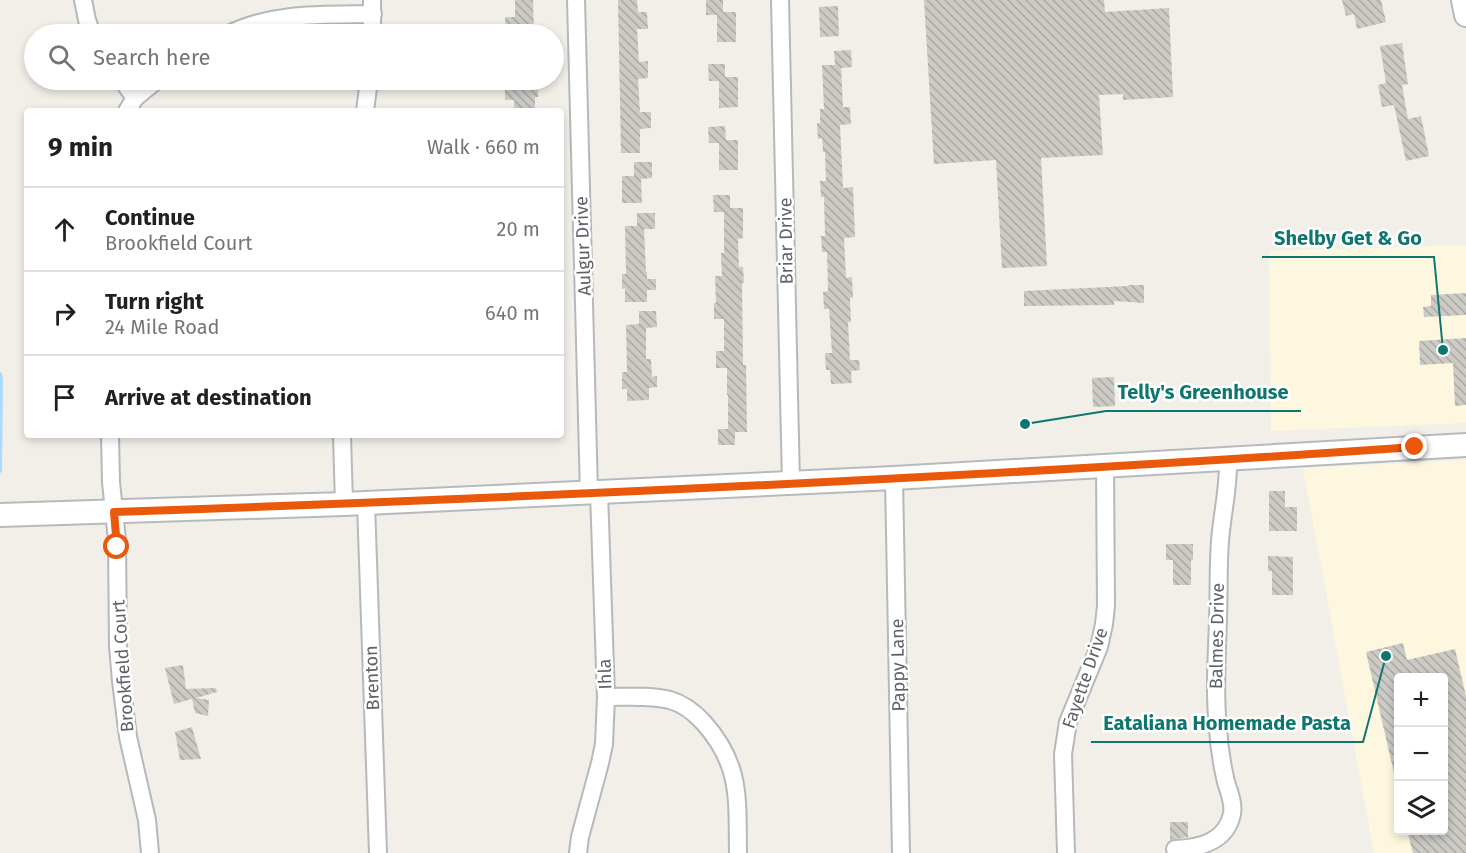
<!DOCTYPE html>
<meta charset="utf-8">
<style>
:root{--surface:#fff;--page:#f2f2f2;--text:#202124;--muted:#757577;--line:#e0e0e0}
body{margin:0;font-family:"Fira Sans",sans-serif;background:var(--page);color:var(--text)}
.controls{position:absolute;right:18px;bottom:18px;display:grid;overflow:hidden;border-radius:6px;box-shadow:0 3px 9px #0003}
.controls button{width:54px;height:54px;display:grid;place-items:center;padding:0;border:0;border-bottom:2px solid var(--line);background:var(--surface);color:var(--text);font:30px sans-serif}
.stop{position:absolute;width:18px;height:18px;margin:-14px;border:4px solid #ea580c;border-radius:50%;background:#fff}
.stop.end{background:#ea580c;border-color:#fff;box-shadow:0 2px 6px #0008}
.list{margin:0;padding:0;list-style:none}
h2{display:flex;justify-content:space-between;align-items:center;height:78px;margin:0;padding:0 24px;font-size:26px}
h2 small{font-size:20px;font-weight:400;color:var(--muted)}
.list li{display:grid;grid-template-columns:39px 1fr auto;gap:18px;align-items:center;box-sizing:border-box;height:84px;padding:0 24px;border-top:2px solid var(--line)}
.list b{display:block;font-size:22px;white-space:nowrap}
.list p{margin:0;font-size:20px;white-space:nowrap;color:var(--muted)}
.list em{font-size:20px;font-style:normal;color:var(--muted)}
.icon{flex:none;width:33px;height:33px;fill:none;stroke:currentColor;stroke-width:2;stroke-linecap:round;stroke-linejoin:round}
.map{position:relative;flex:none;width:1466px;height:853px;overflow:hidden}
.search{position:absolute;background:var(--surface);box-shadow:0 3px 9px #0003;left:24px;top:24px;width:540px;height:66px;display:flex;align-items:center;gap:15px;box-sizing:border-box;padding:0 21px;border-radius:33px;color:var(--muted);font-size:22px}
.panel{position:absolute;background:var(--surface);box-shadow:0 3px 9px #0003;left:24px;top:108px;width:540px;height:330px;border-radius:6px}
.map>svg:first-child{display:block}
.commercial{fill:#fef7e0;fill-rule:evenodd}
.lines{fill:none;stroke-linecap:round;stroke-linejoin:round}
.stream{stroke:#aadaff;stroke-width:4}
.building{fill:url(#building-back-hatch)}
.street-casing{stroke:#b5b8bc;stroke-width:20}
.secondary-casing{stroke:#b6babf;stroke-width:26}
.street{stroke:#fff;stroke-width:16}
.secondary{stroke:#fff;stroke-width:22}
.route{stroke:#ea580c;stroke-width:8}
.labels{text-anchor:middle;stroke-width:5;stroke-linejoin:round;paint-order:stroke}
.street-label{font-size:18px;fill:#5f6368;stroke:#fff}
.leader{fill:none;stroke:#0f766e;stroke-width:2}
.callout-dot{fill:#0f766e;stroke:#fff;stroke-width:2}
.callout-label{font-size:20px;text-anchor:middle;font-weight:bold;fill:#0f766e;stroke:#fff;stroke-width:5;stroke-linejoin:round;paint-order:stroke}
</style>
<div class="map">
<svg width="1466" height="853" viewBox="0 0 1466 853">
<defs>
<pattern id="building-back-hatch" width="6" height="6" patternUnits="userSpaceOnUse" patternTransform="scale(1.5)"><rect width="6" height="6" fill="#cccac5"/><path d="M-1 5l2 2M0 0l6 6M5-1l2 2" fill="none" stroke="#a9a8a4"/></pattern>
</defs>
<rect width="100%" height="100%" fill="#f1efe8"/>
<path class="commercial" d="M1466 245V423L1271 431 1269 251Z
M1466 460V853H1374L1303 468ZM1398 678H1444V830H1398Z"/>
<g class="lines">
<path class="stream" d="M0 374 1 379 0 471"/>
</g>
<path class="building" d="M515 0H533L534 34H506L505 17H515Z
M618 0H637L638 12H647L648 29H637L639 62 648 61V78L638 79 640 112H651V128L640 129V153H621Z
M706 0H723V12H736V42H717V15H706Z
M924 0H1104L1105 12 1169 8 1173 97 1123 100V94L1099 95 1103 155 1041 158 1047 266 1002 268 996 160 934 164Z
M1342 0H1381L1386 22 1357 29 1354 14 1346 16Z
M838 6 839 36 820 37 819 7Z
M1402 43 1408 84 1402 85 1408 119 1421 116 1429 156 1406 161 1394 105 1382 107 1378 85 1386 83 1380 46Z
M851 50 852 67 841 68 843 107H850L851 124 840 125 843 188 853 187 855 237 844 238 846 278 852 277 853 298H850L851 322H848L850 360H859L860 370 851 371 852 383 831 384 830 370H826L825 353H832L830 323 829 309H824L823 292 828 291 827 252H822L821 236H825L824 197H821L820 181H826L825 152H823L822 138 818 139 817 123H820V109H824L822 65H835L834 51Z
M708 64H725V77H738V107L719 108V81H709Z
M513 80H538V97H535V111H514V100H505V90H513Z
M725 126 726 140H738V170H719V143H709L708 127Z
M634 162H652V178L641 179 642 203H622V176H634Z
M713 195H730V208H743V238L738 239 739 267H743L744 283H742L743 365H746L747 432H735V445H718V429H728V395H727V368H716V351H724V319H714V303H716L715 276H722L721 253H724V212H714Z
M637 213H655V229H644L646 272H647V279H656V290H647V302H625V288L622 289V274H626L625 226H637Z
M1128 285H1144V303L1114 301V305L1024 306V291L1128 286Z
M1466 293V315L1424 317 1423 307 1431 306V295Z
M639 311H656L657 327 646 328V359H651L652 377 657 376V387L649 388V400L627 401V389H622V372H627L626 325 639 324Z
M1466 338V405L1455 406 1453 363 1420 365 1419 341Z
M1114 377 1115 406 1093 407 1092 378Z
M1269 491H1285V507H1297V531H1269Z
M1166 544H1193V560H1191V585H1173V560H1166Z
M1268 556 1293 557V595H1272V571H1268Z
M1403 643 1407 660 1455 649 1466 696V853H1413L1407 831H1443V678H1398V773H1394L1366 652Z
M183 665 186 689 216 688 217 692 196 698 209 700 208 716 195 713 192 699 174 704 165 668Z
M192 727 201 759 180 760 175 732Z
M1170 822H1188V837L1170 840Z"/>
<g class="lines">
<g class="street-casing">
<path id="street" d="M83 0 87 20 92 34
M372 0V34
M576 0 589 493
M780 0 791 483
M229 34C273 12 325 15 373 14
M122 80 135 98
M127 111 135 98 157 80
M365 111 369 80
M110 435 111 482 117 540 118 646 121 681 128 737 147 820 150 853
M342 435 344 504
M894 478 901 853
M366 503 378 853
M606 697C627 697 650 695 670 700 684 704 695 713 704 723 742 766 737 800 738 853
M1175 849C1200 848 1226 842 1232 814 1234 803 1229 792 1226 782 1222 765 1219 747 1218 728 1214 692 1217 655 1218 619 1219 593 1218 567 1220 541 1222 514 1229 487 1228 459
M578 853 580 837 600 763 604 744 606 697 599 492
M1066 853 1063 754 1068 722 1099 647 1104 624 1106 606 1105 466"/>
</g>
<g class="secondary-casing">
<path id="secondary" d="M1463 0 1466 15
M0 515 344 504 599 492 894 478 1466 445"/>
</g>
<use href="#street" class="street"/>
<use href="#secondary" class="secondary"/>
</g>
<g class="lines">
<path class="route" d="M117 547 114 512C548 497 982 477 1415 447"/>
</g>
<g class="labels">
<g class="street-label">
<text transform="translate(786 241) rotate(-91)" y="6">Briar Drive</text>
<text transform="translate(583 246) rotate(-92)" y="6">Aulgur Drive</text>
<text transform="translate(1217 636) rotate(-89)" y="6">Balmes Drive</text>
<text transform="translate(898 665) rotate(-91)" y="6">Pappy Lane</text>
<text transform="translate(123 666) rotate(-94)" y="6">Brookfield Court</text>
<text transform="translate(605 674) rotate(-92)" y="6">Ihla</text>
<text transform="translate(372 678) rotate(-92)" y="6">Brenton</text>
<text transform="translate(1085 678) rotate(-71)" y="6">Fayette Drive</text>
</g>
</g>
<path class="leader" d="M1443 350L1434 257H1262M1025 424L1106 411H1301M1386 656L1363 742H1091"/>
<g class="callout-dot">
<circle cx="1443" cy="350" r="6"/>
<circle cx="1025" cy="424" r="6"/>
<circle cx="1386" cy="656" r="6"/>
</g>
<g class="callout-label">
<text x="1348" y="245">Shelby Get &amp; Go</text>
<text x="1203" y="399">Telly's Greenhouse</text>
<text x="1227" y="730">Eataliana Homemade Pasta</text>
</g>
</svg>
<div class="controls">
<button>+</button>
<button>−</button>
<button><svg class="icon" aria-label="layers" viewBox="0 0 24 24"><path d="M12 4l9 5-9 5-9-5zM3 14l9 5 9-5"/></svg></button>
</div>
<div class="stop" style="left:117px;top:547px"></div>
<div class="stop end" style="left:1415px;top:447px"></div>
<div class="search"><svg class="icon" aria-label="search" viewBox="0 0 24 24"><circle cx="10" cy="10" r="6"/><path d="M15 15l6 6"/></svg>Search here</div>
<section class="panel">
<h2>9 min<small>Walk · 660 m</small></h2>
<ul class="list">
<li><svg class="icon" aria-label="ahead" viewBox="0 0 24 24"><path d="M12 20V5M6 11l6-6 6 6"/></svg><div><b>Continue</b><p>Brookfield Court</p></div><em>20 m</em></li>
<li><svg class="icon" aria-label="right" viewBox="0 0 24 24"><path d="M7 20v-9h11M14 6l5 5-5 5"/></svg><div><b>Turn right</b><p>24 Mile Road</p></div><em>640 m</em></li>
<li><svg class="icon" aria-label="arrive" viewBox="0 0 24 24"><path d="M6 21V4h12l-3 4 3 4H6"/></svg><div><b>Arrive at destination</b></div></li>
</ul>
</section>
</div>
